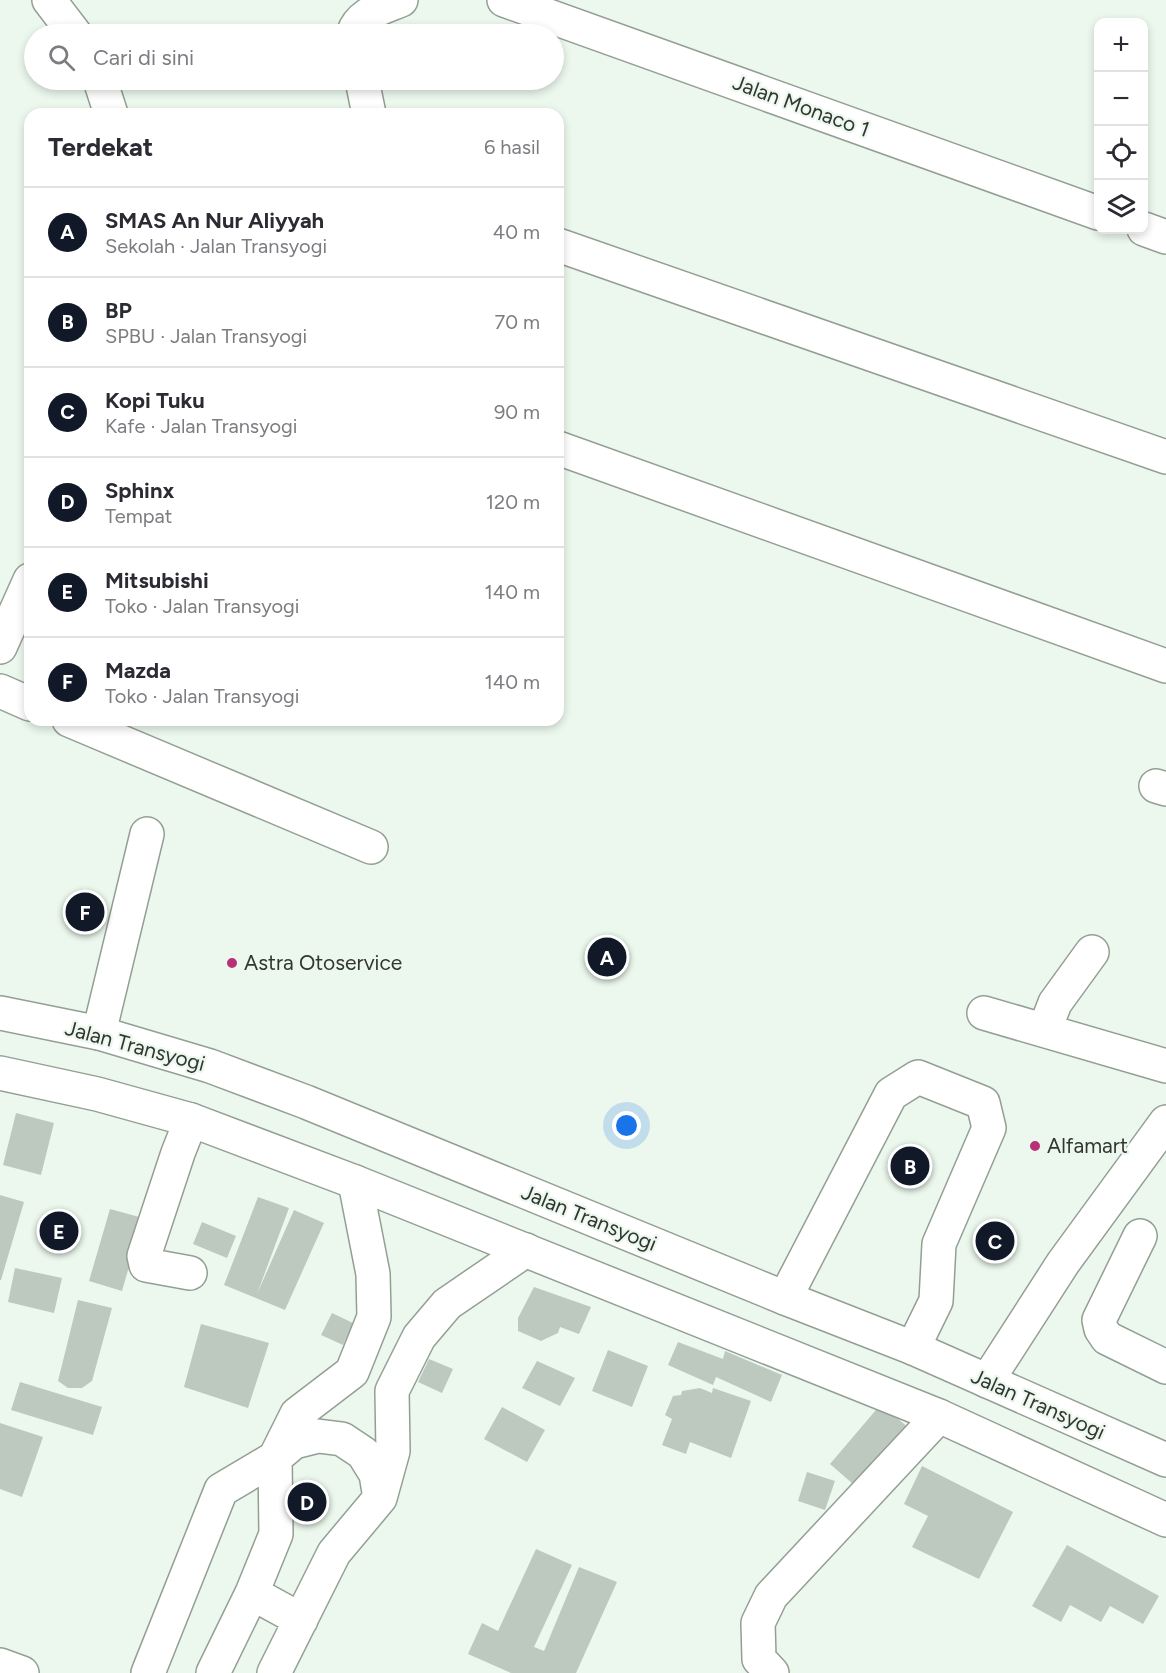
<!DOCTYPE html>
<html lang="id">
<meta charset="utf-8">
<style>
:root{--surface:#fff;--page:#f2f2f3;--text:#2b2b33;--muted:#7c7c81;--line:#e1e1e2;--accent:#111827}
body{margin:0;font-family:Figtree,sans-serif;background:var(--page);color:var(--text)}
.controls{position:absolute;right:18px;top:18px;display:grid;overflow:hidden;border-radius:12px;box-shadow:0 3px 9px #0003}
.controls button{width:54px;height:54px;display:grid;place-items:center;padding:0;border:0;border-bottom:2px solid var(--line);background:var(--surface);color:var(--text);font:30px sans-serif}
.you{position:absolute;left:627px;top:1126px;width:21px;height:21px;margin:-15px;border:4px solid #fff;border-radius:50%;background:#1a73e8;box-shadow:0 0 0 9px #1a73e833}
.badge{display:grid;place-items:center;width:39px;height:39px;border-radius:50%;background:var(--accent);color:#fff;font-size:20px;font-weight:700}
.pin{position:absolute;translate:-50% -50%;border:3px solid #fff;box-shadow:0 2px 6px #0006}
.list{margin:0;padding:0;list-style:none}
h2{display:flex;justify-content:space-between;align-items:center;height:78px;margin:0;padding:0 24px;font-size:26px}
h2 small{font-size:20px;font-weight:400;color:var(--muted)}
.list li{display:grid;grid-template-columns:39px 1fr auto;gap:18px;align-items:center;box-sizing:border-box;height:90px;padding:0 24px;border-top:2px solid var(--line)}
.list b{display:block;font-size:22px;white-space:nowrap}
.list p{margin:0;font-size:20px;white-space:nowrap;color:var(--muted)}
.list em{font-size:20px;font-style:normal;color:var(--muted)}
.icon{flex:none;width:33px;height:33px;fill:none;stroke:currentColor;stroke-width:2;stroke-linecap:round;stroke-linejoin:round}
.map{position:relative;flex:none;width:1166px;height:1673px;overflow:hidden}
.search{position:absolute;background:var(--surface);box-shadow:0 3px 9px #0003;left:24px;top:24px;width:540px;height:66px;display:flex;align-items:center;gap:15px;box-sizing:border-box;padding:0 21px;border-radius:33px;color:var(--muted);font-size:22px}
.panel{position:absolute;background:var(--surface);box-shadow:0 3px 9px #0003;left:24px;top:108px;width:540px;height:618px;border-radius:18px}
.map>svg:first-child{display:block}
.building{fill:#bdc9be}
.lines{fill:none;stroke-linecap:round;stroke-linejoin:round}
.minor-casing{stroke:#949f94;stroke-width:36}
.highway-casing{stroke:#949f94;stroke-width:36}
.minor{stroke:#fff;stroke-width:33}
.highway{stroke:#fff;stroke-width:33}
.poi-dot{fill:#b63176;stroke:#ecf8ed;stroke-width:2}
.labels{text-anchor:middle;stroke-width:4.5;stroke-linejoin:round;paint-order:stroke}
.street-label{font-size:21px;fill:#323632;stroke:#ecf8ed}
.poi-label{font-size:21px;fill:#323632;stroke:#ecf8ed;text-anchor:start}
</style>
<div class="map">
<svg width="1166" height="1673" viewBox="0 0 1166 1673">
<rect width="100%" height="100%" fill="#ecf8ed"/>
<path class="building" d="M16 1113 54 1123 41 1175 3 1165Z
M0 1195 24 1202 1 1280H0Z
M258 1197 289 1208 257 1294 294 1210 324 1223 285 1310 224 1285Z
M110 1209 143 1218 122 1291 89 1281Z
M202 1222 236 1236 227 1258 193 1244Z
M15 1268 62 1278 54 1313 8 1302Z
M534 1287 591 1307 579 1334 560 1327 558 1333 541 1341 518 1331V1318Z
M78 1300 112 1308 92 1381 82 1388H68L58 1381Z
M332 1313 353 1323 343 1345 321 1335Z
M201 1324 269 1343 248 1408 184 1387Z
M678 1342 723 1359 725 1351 782 1375 771 1402 716 1377 713 1385 668 1365Z
M608 1350 648 1366 632 1407 592 1391Z
M429 1359 453 1369 442 1393 418 1382Z
M537 1361 575 1378 560 1406 522 1388Z
M20 1382 102 1407 93 1435 11 1410Z
M700 1388 712 1393 713 1388 751 1401 731 1458 690 1442 686 1454 662 1445 672 1419 665 1415 673 1396 681 1395 682 1391Z
M881 1404 911 1430 872 1475 866 1470 853 1484 830 1464Z
M502 1407 545 1430 527 1462 484 1439Z
M0 1423 43 1437 22 1497 0 1489Z
M922 1466 1013 1512 979 1579 912 1547 928 1516 904 1504Z
M807 1472 835 1481 825 1510 798 1501Z
M1067 1545 1159 1596 1143 1624 1110 1606 1101 1622 1070 1605 1061 1622 1032 1606Z
M536 1549 572 1565 534 1647 544 1651 579 1567 617 1582 576 1673H511L468 1654 482 1623 498 1631Z"/>
<g class="lines">
<g class="minor-casing">
<path id="minor" d="M49 0 75 34
M504 0 1098 213
M353 34C360 13 382 8 401 0
M100 80 111 114
M362 80 369 114
M1144 229 1166 237
M558 245 1166 457
M558 448 1166 666
M0 647 30 580
M0 691 30 704
M69 720 371 847
M1156 786 1166 789
M984 1013 1166 1066
M1045 1029 1055 1003 1092 952
M99 1033 147 834
M1140 1236 1099 1320 1101 1329 1107 1338 1166 1367
M190 1273 146 1265 144 1256 178 1153 191 1120
M785 1298 891 1094 918 1077 983 1103 989 1128 939 1244 936 1301 913 1348
M987 1381 1063 1263 1166 1122
M252 1593 301 1620
M0 1665 22 1673
M148 1673 221 1490 275 1458 294 1442 318 1436 342 1439 363 1453 376 1474 380 1498
M213 1673 252 1593 276 1534 275 1458 297 1414 352 1372 374 1317 373 1274 355 1182
M274 1673 334 1553 380 1498 393 1451 392 1391 419 1337 447 1304 526 1250
M772 1673 759 1659 758 1623 771 1596 939 1416"/>
</g>
<g class="highway-casing">
<path id="highway" d="M0 1013 99 1033 210 1066 306 1102 785 1298 913 1348 1166 1460
M0 1073 97 1094 191 1120 355 1182 939 1416 1166 1520"/>
</g>
<use href="#minor" class="minor"/>
<use href="#highway" class="highway"/>
</g>
<g class="poi-dot">
<circle cx="232" cy="963" r="6"/>
<circle cx="1035" cy="1146" r="6"/>
</g>
<g class="labels">
<g class="street-label">
<text transform="translate(801 106) rotate(20)" y="7">Jalan Monaco 1</text>
<text transform="translate(135 1046) rotate(15)" y="7">Jalan Transyogi</text>
<text transform="translate(589 1218) rotate(22)" y="7">Jalan Transyogi</text>
<text transform="translate(1038 1404) rotate(24)" y="7">Jalan Transyogi</text>
</g>
<g class="poi-label">
<text x="244" y="970">Astra Otoservice</text>
<text x="1047" y="1153">Alfamart</text>
</g>
</g>
</svg>
<div class="controls">
<button>+</button>
<button>−</button>
<button><svg class="icon" aria-label="locate" viewBox="0 0 24 24"><circle cx="12" cy="12" r="6"/><path d="M12 2v4M12 18v4M2 12h4M18 12h4"/></svg></button>
<button><svg class="icon" aria-label="layers" viewBox="0 0 24 24"><path d="M12 4l9 5-9 5-9-5zM3 14l9 5 9-5"/></svg></button>
</div>
<div class="you"></div>
<div class="pin badge" style="left:607px;top:957px">A</div>
<div class="pin badge" style="left:910px;top:1166px">B</div>
<div class="pin badge" style="left:995px;top:1241px">C</div>
<div class="pin badge" style="left:307px;top:1502px">D</div>
<div class="pin badge" style="left:59px;top:1231px">E</div>
<div class="pin badge" style="left:85px;top:912px">F</div>
<div class="search"><svg class="icon" aria-label="search" viewBox="0 0 24 24"><circle cx="10" cy="10" r="6"/><path d="M15 15l6 6"/></svg>Cari di sini</div>
<section class="panel">
<h2>Terdekat<small>6 hasil</small></h2>
<ul class="list">
<li><span class="badge">A</span><div><b>SMAS An Nur Aliyyah</b><p>Sekolah · Jalan Transyogi</p></div><em>40 m</em></li>
<li><span class="badge">B</span><div><b>BP</b><p>SPBU · Jalan Transyogi</p></div><em>70 m</em></li>
<li><span class="badge">C</span><div><b>Kopi Tuku</b><p>Kafe · Jalan Transyogi</p></div><em>90 m</em></li>
<li><span class="badge">D</span><div><b>Sphinx</b><p>Tempat</p></div><em>120 m</em></li>
<li><span class="badge">E</span><div><b>Mitsubishi</b><p>Toko · Jalan Transyogi</p></div><em>140 m</em></li>
<li><span class="badge">F</span><div><b>Mazda</b><p>Toko · Jalan Transyogi</p></div><em>140 m</em></li>
</ul>
</section>
</div>
